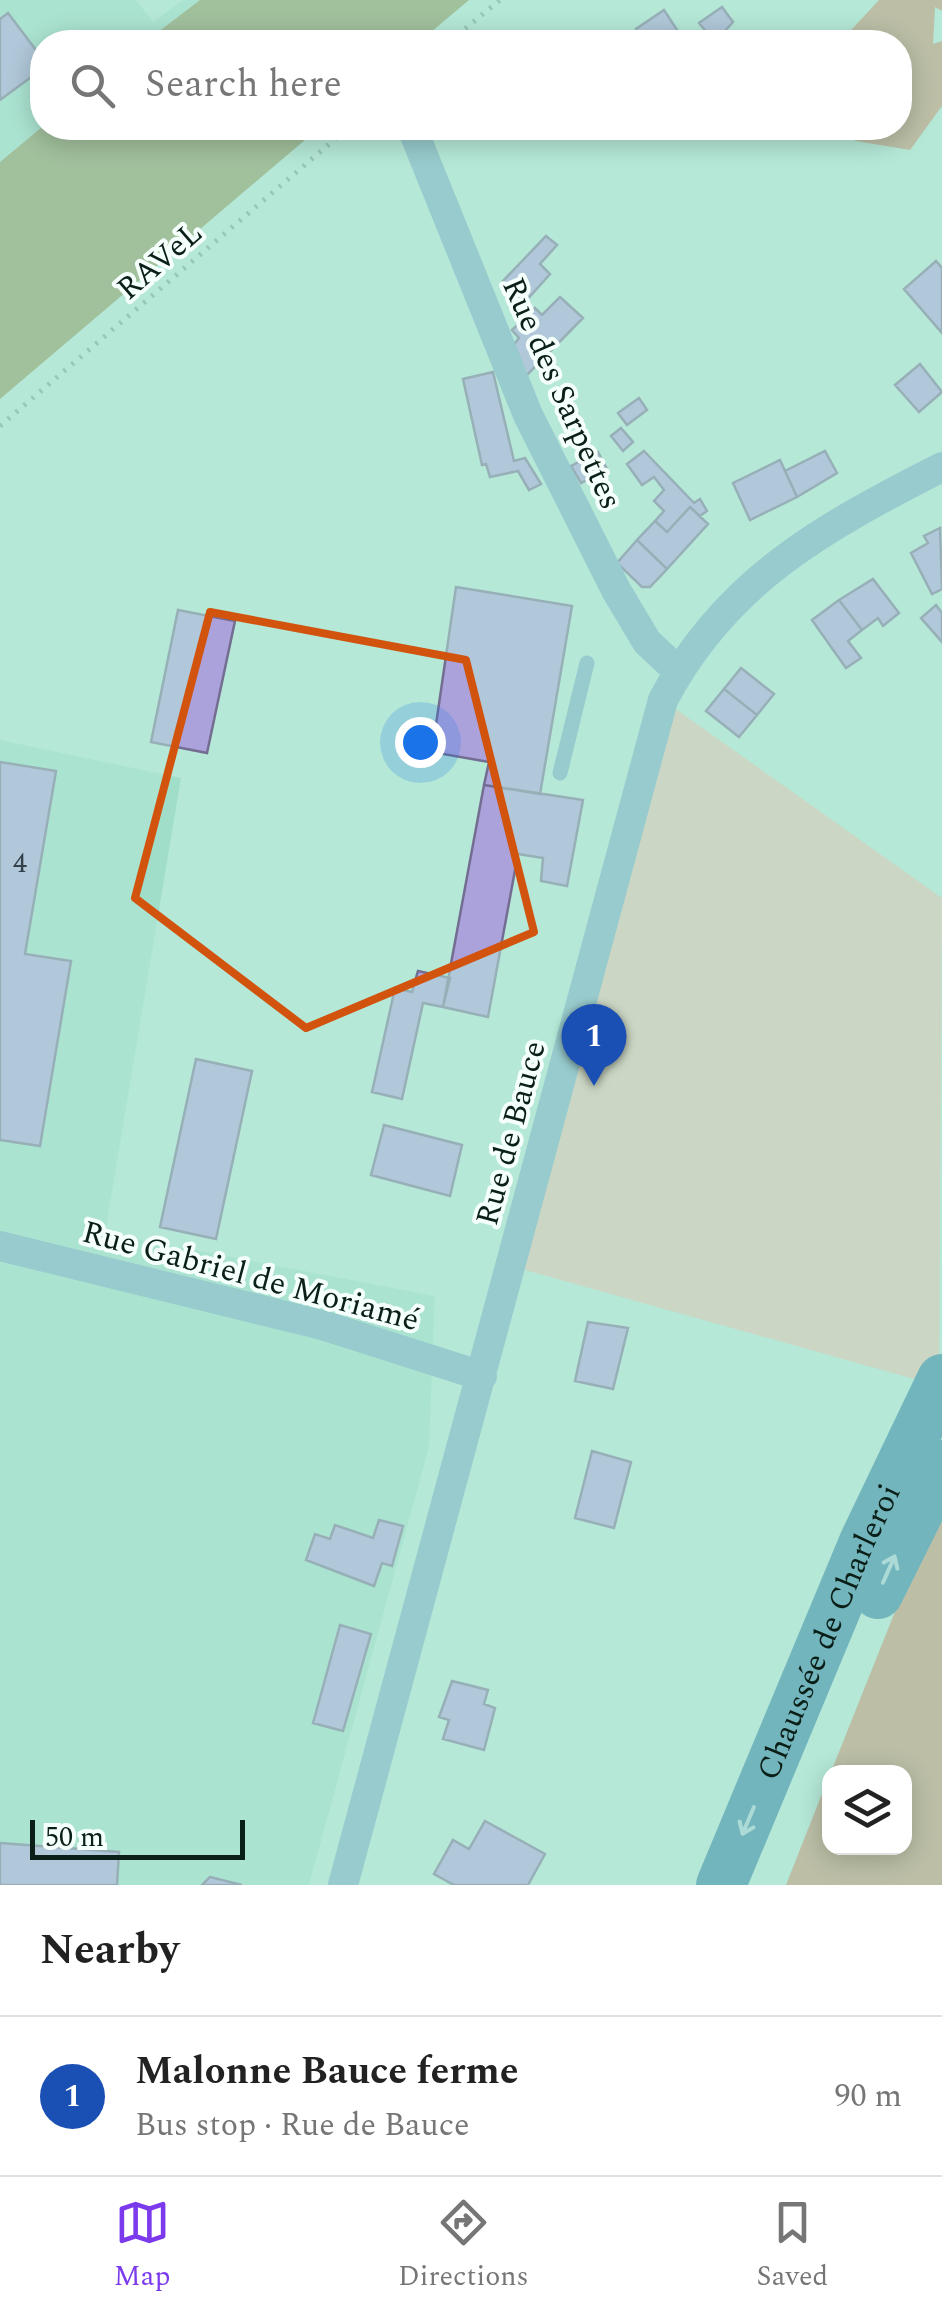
<!DOCTYPE html>
<meta charset="utf-8">
<style>
:root{--surface:#fff;--page:#f6f6f6;--text:#222;--muted:#767676;--line:#e0e0e0;--accent:#7c3aed}
body{margin:0;font-family:Spectral,serif;background:var(--page);color:var(--text)}
.controls{position:absolute;right:30px;bottom:30px;display:grid;overflow:hidden;border-radius:20px;box-shadow:0 5px 25px #0003}
.controls button{width:90px;height:90px;display:grid;place-items:center;padding:0;border:0;border-bottom:2px solid var(--line);background:var(--surface);color:var(--text);font:50px sans-serif}
.scale{position:absolute;left:30px;bottom:25px;width:215px;box-sizing:border-box;padding-left:10px;border:5px solid #0b1f19;border-top:0;font-size:28px;line-height:35px;white-space:nowrap;color:#0b1f19;-webkit-text-stroke:8px #f5fffb;paint-order:stroke}
.you{position:absolute;left:420px;top:742px;width:35px;height:35px;margin:-25px;border:8px solid #fff;border-radius:50%;background:#1a73e8;box-shadow:0 0 0 15px #1a73e833}
.badge{display:grid;place-items:center;width:65px;height:65px;border-radius:50%;background:var(--accent);color:#fff;font-size:32px;font-weight:700}
.pin{position:absolute;translate:-50% -82px;filter:drop-shadow(0 2px 5px #0008)}
.pin::after{content:'';position:absolute;top:52px;width:35px;height:30px;background:inherit;clip-path:polygon(0 0,100% 0,50% 100%)}
.list{margin:0;padding:0;list-style:none}
h2{display:flex;justify-content:space-between;align-items:center;height:130px;margin:0;padding:0 40px;font-size:42px}
h2 small{font-size:32px;font-weight:400;color:var(--muted)}
.list li{display:grid;grid-template-columns:65px 1fr auto;gap:30px;align-items:center;box-sizing:border-box;height:160px;padding:0 40px;border-top:2px solid var(--line)}
.list b{display:block;font-size:38px;white-space:nowrap}
.list p{margin:0;font-size:32px;white-space:nowrap;color:var(--muted)}
.list em{font-size:32px;font-style:normal;color:var(--muted)}
.icon{flex:none;width:55px;height:55px;fill:none;stroke:currentColor;stroke-width:2;stroke-linecap:round;stroke-linejoin:round}
.map{position:relative;flex:none;width:942px;height:1885px;overflow:hidden}
.search{position:absolute;background:var(--surface);box-shadow:0 5px 25px #0003;left:30px;right:30px;top:30px;height:110px;display:flex;align-items:center;gap:25px;box-sizing:border-box;padding:0 35px;border-radius:40px;color:var(--muted);font-size:38px}
.sheet{height:290px;background:var(--surface)}
nav{display:flex;justify-content:space-around;align-items:center;box-sizing:border-box;height:140px;border-top:2px solid var(--line);background:var(--surface);font-size:28px;color:var(--muted)}
nav a{display:grid;justify-items:center;gap:5px}
nav .on{color:var(--accent)}
.map>svg:first-child{display:block}
.built{fill:#a1deca}
.green{fill:#e7c3ae}
.forest{fill:#c58e6c}
.water{fill:#8b9054}
.building{fill:#aca2db;stroke:#746d92;stroke-width:2.5}
.lines{fill:none;stroke-linecap:round;stroke-linejoin:round}
.path{stroke:#769e91;stroke-width:5;stroke-dasharray:2.5 8;stroke-linecap:butt}
.lane{stroke:#77a8c2;stroke-width:15}
.street{stroke:#77a8c2;stroke-width:30}
.primary{stroke:#25789e;stroke-width:50}
.oneway{stroke:#a2c9d6}
.marked{fill:none;stroke:#d2530d;stroke-width:8;stroke-linejoin:round}
.labels{text-anchor:middle;stroke-width:8;stroke-linejoin:round;paint-order:stroke}
.number-label{font-size:28px;fill:#33404a}
.street-label{font-size:32px;fill:#0b1f19;stroke:#f5fffb}
</style>
<div class="map">
<svg width="942" height="1885" viewBox="0 0 942 1885">
<rect width="100%" height="100%" fill="#b5e8d7"/>
<path class="built" d="M0 0H136L153 22 183 0H200L145 42H42V127L0 162Z
M0 740 181 778 105 1233 435 1296 429 1447 309 1885H0Z"/>
<path class="green" d="M663 700 942 898 939 1386 511 1266Z"/>
<path class="forest" d="M879 0H942V11L935 7 933 44 942 41V106L910 150 856 141 833 128H900V42H840Z
M942 1510V1885H786L829 1776 830 1848H904V1772H831L910 1574Z"/>
<path class="water" d="M200 0H469L419 42H145Z
M42 127V128H319L0 399V162Z"/>
<path class="building" d="M722 7 733 22 715 42 699 23Z
M664 10 681 36 673 42H626L638 33 636 29Z
M8 13 42 58V69L0 100V19Z
M546 236 557 245 540 264 550 274 525 302 503 281Z
M936 261 942 268V333L904 289Z
M560 297 583 318 524 378 512 347 519 338 512 330 535 308 542 315Z
M920 364 942 392 919 412 895 385Z
M493 372 514 461 525 458 541 484 529 490 518 471 490 477 486 464 482 465 463 379Z
M639 398 647 410 627 425 618 413Z
M621 428 633 442 623 451 611 436Z
M644 451 694 503 700 499 707 511 700 516 690 507 667 532 655 521 664 511 654 501 664 490 654 477 642 485 627 464Z
M825 451 837 473 797 497 785 471Z
M598 452 607 469 581 483 571 466Z
M780 460 797 497 750 520 733 483Z
M690 507 708 524 667 569 637 540 655 521 667 532Z
M940 528 942 589 932 594 911 553 928 543 924 536Z
M637 540 667 569 650 587H642L617 563Z
M873 579 899 613 883 626 878 618 862 630 839 600Z
M456 587 572 606 540 794 484 785 489 762 432 752Z
M839 600 862 630 848 641 861 658 846 668 812 620Z
M936 605 942 613V642L921 618Z
M178 610 235 621 207 753 151 742Z
M741 668 774 694 757 715 724 689Z
M724 689 757 715 739 737 706 711Z
M0 762 56 771 25 954 71 961 40 1146 0 1140Z
M484 785 583 800 567 886 541 881 543 858 518 854 488 1017 443 1007Z
M418 971 450 978 443 1007 423 1003 402 1099 372 1092 395 988 412 992Z
M196 1059 252 1071 216 1239 160 1227Z
M384 1125 462 1145 450 1196 371 1175Z
M588 1322 628 1328 613 1389 575 1381Z
M592 1451 631 1462 614 1528 575 1518Z
M379 1520 403 1526 392 1566 382 1563 374 1586 306 1560 315 1534 330 1539 335 1525 373 1538Z
M340 1625 371 1634 343 1731 313 1723Z
M452 1681 488 1690 484 1704 495 1708 484 1750 443 1739 449 1720 439 1717Z
M485 1821 545 1854 528 1885H454L434 1874 453 1840 469 1849Z
M0 1843 119 1852 117 1885H0Z
M210 1877 242 1885H202Z"/>
<g class="lines">
<path class="path" d="M449 42 500 0
M0 426 348 128"/>
<path class="lane" d="M560 773 587 663"/>
<path class="street" d="M412 128 528 415 616 590 647 642 678 671
M0 1246 322 1325 482 1376
M343 1885 663 700C726 580 826 526 942 467"/>
<g class="primary">
<path d="M878 1594 942 1465"/>
<path id="s1" d="M721 1885 864 1542 942 1379"/>
</g>
</g>
<defs><path id="oneway-shaft" d="M-6 0H5M1.5-3L5.5 0L1.5 3" fill="none" stroke-width="1.6" stroke-linecap="round" stroke-linejoin="round" transform="scale(2.5)"/></defs>
<g class="oneway">
<use href="#oneway-shaft" transform="translate(889 1569) rotate(-66)"/>
<use href="#oneway-shaft" transform="translate(748 1821) rotate(113)"/>
</g>
<path d="M0 0H942V1885H0ZM210 612 466 660 534 932 306 1028 135 898Z" fill="#b5e8d7" fill-opacity=".55" fill-rule="evenodd"/>
<path class="marked" d="M210 612 466 660 534 932 306 1028 135 898Z"/>
<g class="labels">
<g class="number-label">
<text x="20" y="872">4</text>
</g>
<g class="street-label">
<text transform="translate(159 260) rotate(-41)" y="11">RAVeL</text>
<text transform="translate(563 393) rotate(66)" y="11">Rue des Sarpettes</text>
<text transform="translate(510 1133) rotate(-75)" y="11">Rue de Bauce</text>
<text transform="translate(251 1275) rotate(15)" y="11">Rue Gabriel de Moriamé</text>
<text dy="11" stroke="none"><textPath href="#s1" startOffset="275">Chaussée de Charleroi</textPath></text>
</g>
</g>
</svg>
<div class="controls">
<button><svg class="icon" aria-label="layers" viewBox="0 0 24 24"><path d="M12 4l9 5-9 5-9-5zM3 14l9 5 9-5"/></svg></button>
</div>
<div class="scale">50 m</div>
<div class="you"></div>
<div class="pin badge" style="left:594px;top:1086px;background:#1a4fb4">1</div>
<div class="search"><svg class="icon" aria-label="search" viewBox="0 0 24 24"><circle cx="10" cy="10" r="6"/><path d="M15 15l6 6"/></svg>Search here</div>
</div>
<section class="sheet">
<h2>Nearby<small></small></h2>
<ul class="list">
<li><span class="badge" style="background:#1a4fb4">1</span><div><b>Malonne Bauce ferme</b><p>Bus stop · Rue de Bauce</p></div><em>90 m</em></li>
</ul>
</section>
<nav>
<a class="on"><svg class="icon" aria-label="map" viewBox="0 0 24 24"><path d="M3 6l6-2 6 2 6-2v14l-6 2-6-2-6 2zM9 4v14M15 6v14"/></svg>Map</a>
<a><svg class="icon" aria-label="directions" viewBox="0 0 24 24"><path d="M12 3l9 9-9 9-9-9zM9 14v-3h6M13 9l2 2-2 2"/></svg>Directions</a>
<a><svg class="icon" aria-label="saved" viewBox="0 0 24 24"><path d="M7 4h10v16l-5-4-5 4z"/></svg>Saved</a>
</nav>
